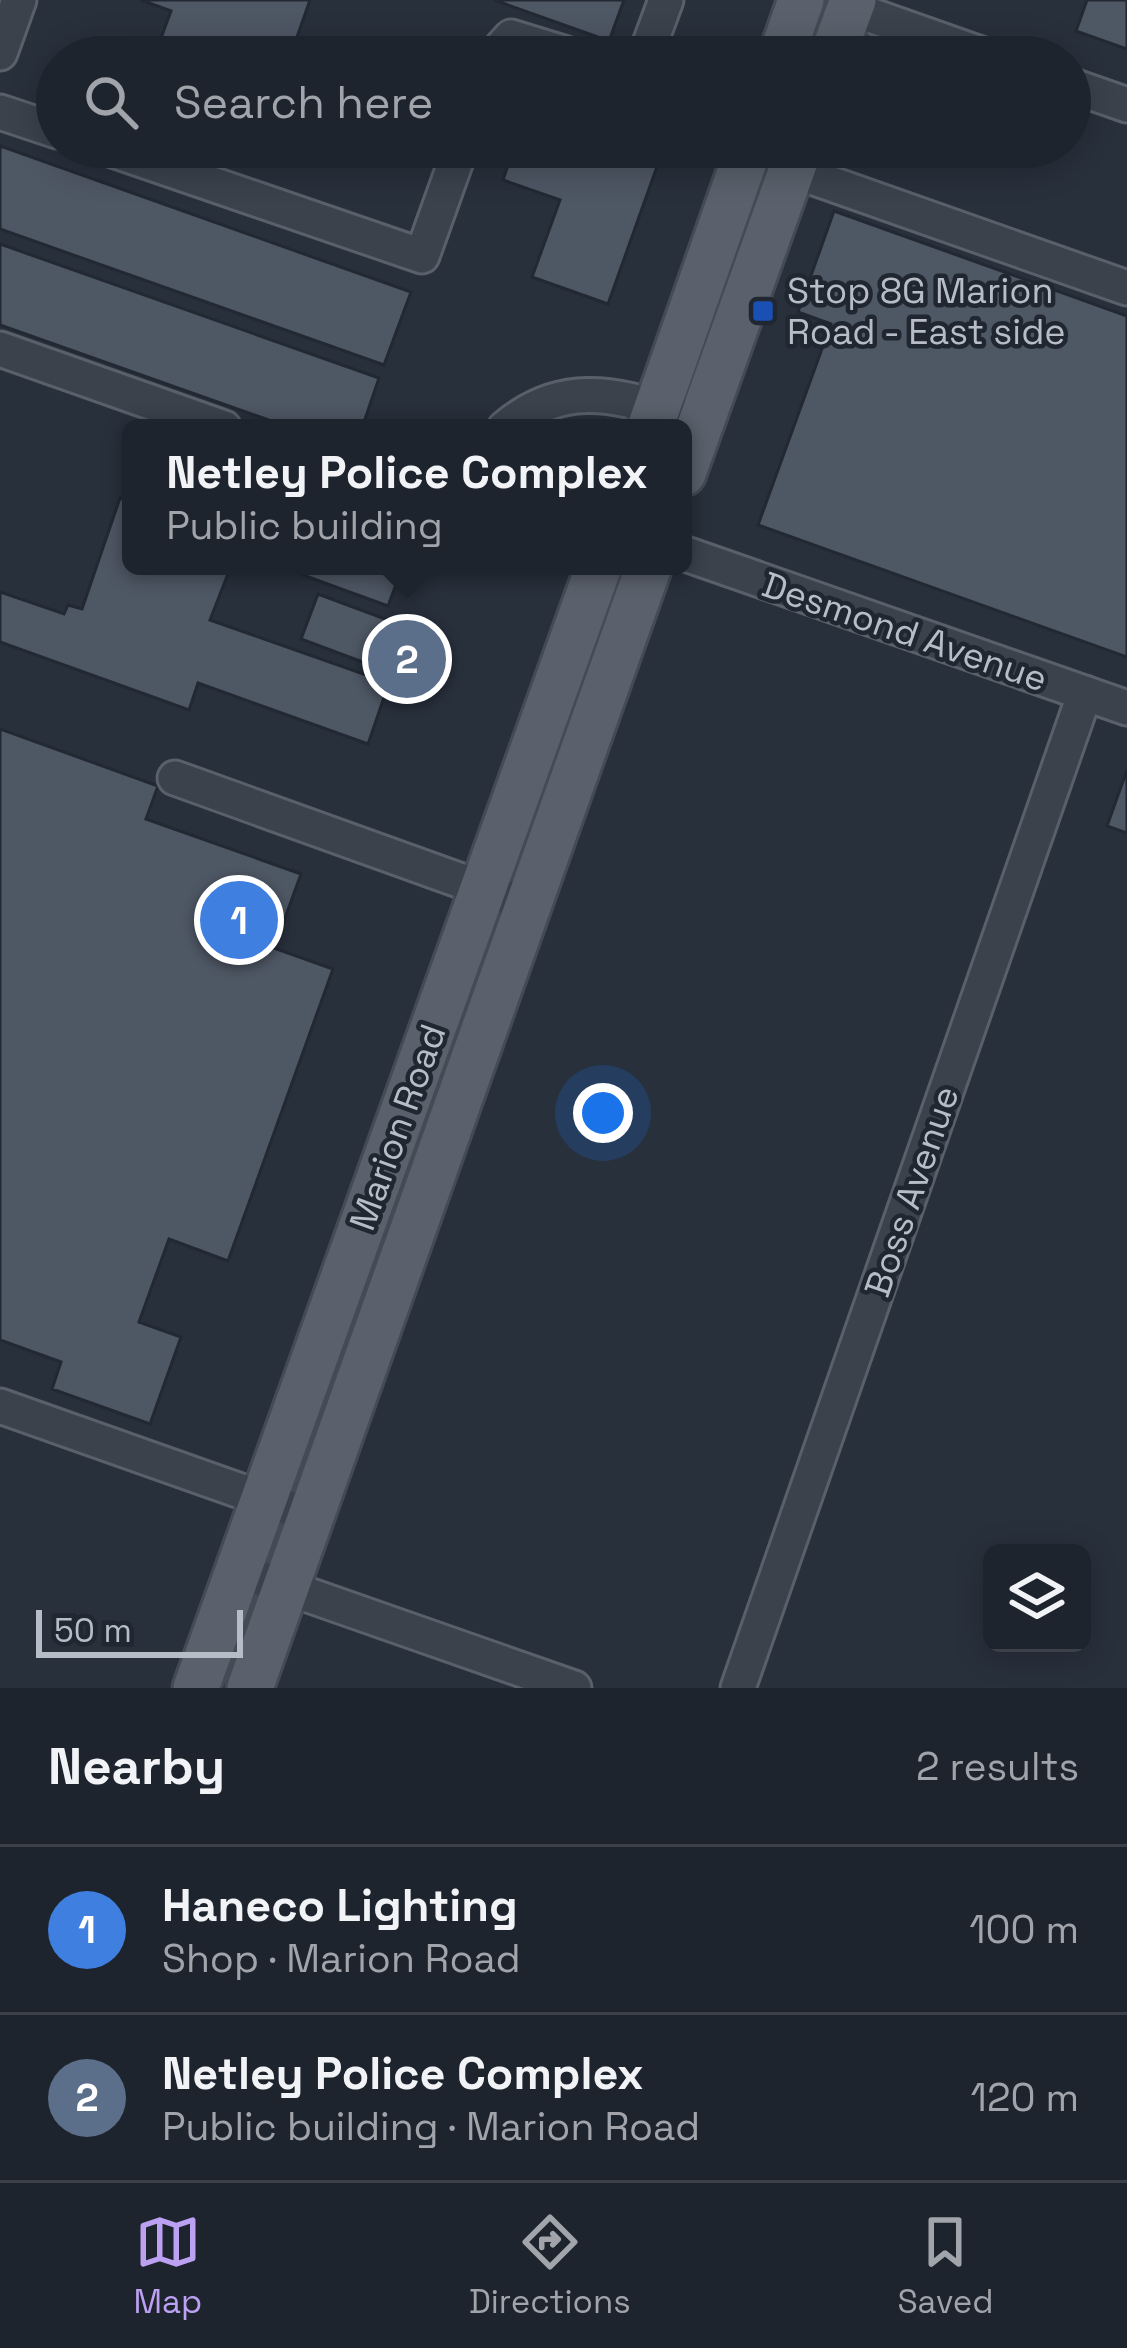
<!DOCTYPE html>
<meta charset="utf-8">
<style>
:root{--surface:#1e242d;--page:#262c35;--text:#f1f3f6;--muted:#a1a4aa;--line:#3c4149;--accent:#bca0f2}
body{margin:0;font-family:"Space Grotesk",sans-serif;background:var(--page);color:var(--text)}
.controls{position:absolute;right:36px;bottom:36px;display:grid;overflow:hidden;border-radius:18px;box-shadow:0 6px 30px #0003}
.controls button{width:108px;height:108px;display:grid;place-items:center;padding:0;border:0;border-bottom:3px solid var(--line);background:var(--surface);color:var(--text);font:60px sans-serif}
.scale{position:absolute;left:36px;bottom:30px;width:207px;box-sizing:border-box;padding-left:12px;border:6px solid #b7bdc7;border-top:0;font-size:33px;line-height:42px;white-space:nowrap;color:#b7bdc7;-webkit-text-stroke:9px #202731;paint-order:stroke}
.you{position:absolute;left:603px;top:1113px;width:42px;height:42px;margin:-30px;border:9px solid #fff;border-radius:50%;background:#1a73e8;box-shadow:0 0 0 18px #1a73e833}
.badge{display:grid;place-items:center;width:78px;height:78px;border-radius:50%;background:var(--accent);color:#fff;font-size:39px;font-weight:700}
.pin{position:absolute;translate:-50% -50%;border:6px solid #fff;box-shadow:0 3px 12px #0006}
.popup{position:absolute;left:122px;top:419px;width:570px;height:156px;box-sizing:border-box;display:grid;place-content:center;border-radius:18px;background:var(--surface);filter:drop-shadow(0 3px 9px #0005);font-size:39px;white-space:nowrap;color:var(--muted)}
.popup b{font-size:45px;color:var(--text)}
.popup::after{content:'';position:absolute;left:50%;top:100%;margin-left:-24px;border:24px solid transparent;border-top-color:var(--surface)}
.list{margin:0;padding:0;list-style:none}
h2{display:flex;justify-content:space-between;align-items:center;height:156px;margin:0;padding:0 48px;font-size:51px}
h2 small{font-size:39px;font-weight:400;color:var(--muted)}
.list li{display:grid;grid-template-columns:78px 1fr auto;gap:36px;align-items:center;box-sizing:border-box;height:168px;padding:0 48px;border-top:3px solid var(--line)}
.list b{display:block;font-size:45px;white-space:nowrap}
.list p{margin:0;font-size:39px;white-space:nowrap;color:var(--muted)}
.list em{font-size:39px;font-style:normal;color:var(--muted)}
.icon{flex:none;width:66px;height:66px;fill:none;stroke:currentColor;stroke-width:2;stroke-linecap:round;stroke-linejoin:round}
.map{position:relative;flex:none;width:1127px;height:1688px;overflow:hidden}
.search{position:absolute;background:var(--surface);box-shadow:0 6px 30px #0003;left:36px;right:36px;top:36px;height:132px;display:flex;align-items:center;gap:30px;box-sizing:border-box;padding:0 42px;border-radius:66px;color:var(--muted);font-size:45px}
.sheet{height:492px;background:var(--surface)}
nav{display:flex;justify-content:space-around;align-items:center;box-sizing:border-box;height:168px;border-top:3px solid var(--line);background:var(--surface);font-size:33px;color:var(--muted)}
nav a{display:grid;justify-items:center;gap:6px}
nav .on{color:var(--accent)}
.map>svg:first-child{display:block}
.building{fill:#4e5764;stroke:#222933;stroke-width:3}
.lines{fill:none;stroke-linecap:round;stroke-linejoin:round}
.minor-casing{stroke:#59606a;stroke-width:39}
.major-casing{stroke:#444b55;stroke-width:51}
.minor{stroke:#3b424c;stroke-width:33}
.major{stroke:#5a616c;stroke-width:45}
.transit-dot{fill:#1a4fb4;stroke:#202731;stroke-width:4.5}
.labels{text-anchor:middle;stroke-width:9;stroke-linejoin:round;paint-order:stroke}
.poi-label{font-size:36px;fill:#b7bdc7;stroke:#202731;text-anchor:start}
.street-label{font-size:36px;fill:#b7bdc7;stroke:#202731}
</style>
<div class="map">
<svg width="1127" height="1688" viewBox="0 0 1127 1688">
<rect width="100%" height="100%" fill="#28303c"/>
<path class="building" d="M141 0H310L297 37 347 55 154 57 171 11Z
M494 0H624L609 41Z
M1087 0H1127V49L1076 31Z
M0 146 411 292 384 365 0 229Z
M514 147H664L608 304 532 277 560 200 503 180Z
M834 211 1127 316V657L758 525 831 324 798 312Z
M0 244 379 378 362 428H291L0 325Z
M120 498 131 502V566H231L210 620 389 683 368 744 198 683 189 710 0 642V592L64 614 68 605 82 609Z
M278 566H403L388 606Z
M318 594 404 626 402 632 425 646 408 679 301 639Z
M0 729 158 786 146 819 301 874 274 948 333 969 228 1261 169 1239 139 1322 181 1337 150 1424 52 1389 61 1362 0 1340Z
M1127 770V833L1107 826Z"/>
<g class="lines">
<g class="minor-casing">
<path id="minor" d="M850 8 989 57
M0 53 19 0
M493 57 511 37 576 57
M645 57 666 0
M1070 85 1127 105
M0 112 57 131
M104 147 422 256 461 147
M792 170 1127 288
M0 349 224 428
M505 428C559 382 613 392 677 414
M683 553 1127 708
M175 778 528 905
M0 1406 311 1516
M237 1570 574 1688
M738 1688 1085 693"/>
</g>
<g class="major-casing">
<path id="major" d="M781 57 801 0
M832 57 853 0
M650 428 749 147
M683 473 800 147
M196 1688 599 566
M250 1688 649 566"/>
</g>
<use href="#minor" class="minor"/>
<use href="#major" class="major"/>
</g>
<rect class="transit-dot" x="751" y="299" width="24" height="24" rx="6"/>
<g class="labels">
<g class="poi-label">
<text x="787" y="303">Stop 8G Marion<tspan x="787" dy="41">Road - East side</tspan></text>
</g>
<g class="street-label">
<text transform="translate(905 631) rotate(19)" y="13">Desmond Avenue</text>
<text transform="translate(397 1127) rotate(-70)" y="13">Marion Road</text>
<text transform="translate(911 1191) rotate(-71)" y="13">Boss Avenue</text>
</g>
</g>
</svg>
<div class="controls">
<button><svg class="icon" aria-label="layers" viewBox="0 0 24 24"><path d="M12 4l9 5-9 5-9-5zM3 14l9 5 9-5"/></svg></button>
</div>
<div class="scale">50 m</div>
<div class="you"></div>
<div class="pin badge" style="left:239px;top:920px;background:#3f7fe0">1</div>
<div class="pin badge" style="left:407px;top:659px;background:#5c6f8a">2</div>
<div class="popup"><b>Netley Police Complex</b>Public building</div>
<div class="search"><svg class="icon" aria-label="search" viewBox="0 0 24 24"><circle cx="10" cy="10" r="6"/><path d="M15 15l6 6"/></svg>Search here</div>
</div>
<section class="sheet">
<h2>Nearby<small>2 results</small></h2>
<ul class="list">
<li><span class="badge" style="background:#3f7fe0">1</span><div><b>Haneco Lighting</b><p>Shop · Marion Road</p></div><em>100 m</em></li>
<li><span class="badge" style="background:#5c6f8a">2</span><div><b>Netley Police Complex</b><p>Public building · Marion Road</p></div><em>120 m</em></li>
</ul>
</section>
<nav>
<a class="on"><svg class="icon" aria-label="map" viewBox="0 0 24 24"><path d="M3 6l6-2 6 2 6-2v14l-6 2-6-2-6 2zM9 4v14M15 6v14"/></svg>Map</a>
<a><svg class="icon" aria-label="directions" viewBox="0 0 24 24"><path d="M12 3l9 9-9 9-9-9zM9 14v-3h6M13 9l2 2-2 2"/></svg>Directions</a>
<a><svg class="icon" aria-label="saved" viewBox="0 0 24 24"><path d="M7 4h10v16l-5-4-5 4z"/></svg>Saved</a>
</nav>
